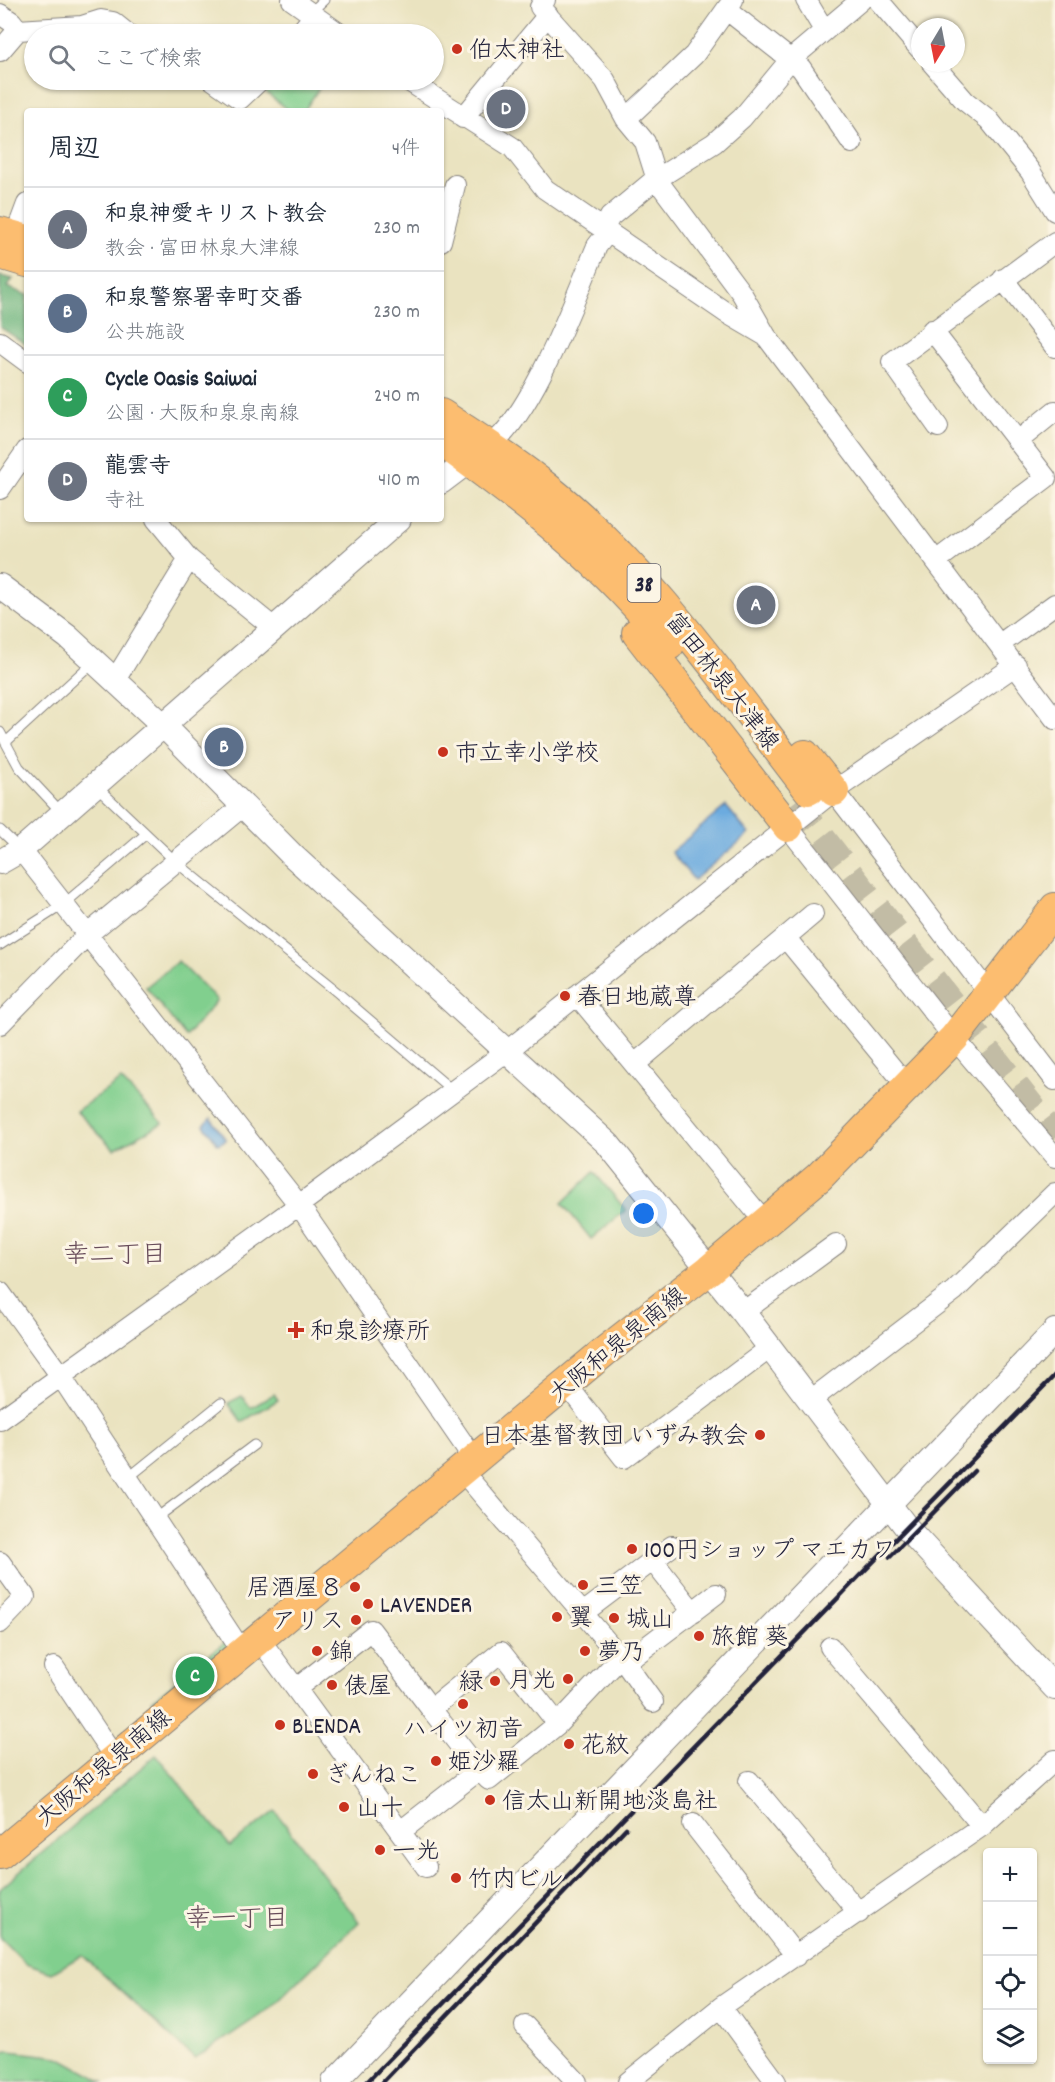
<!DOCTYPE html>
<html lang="ja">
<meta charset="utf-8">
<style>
:root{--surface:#fff;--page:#f2f2f3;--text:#1f2937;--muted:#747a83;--line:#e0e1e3;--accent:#d93025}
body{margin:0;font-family:Dekko,"Klee One",sans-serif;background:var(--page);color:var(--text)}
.controls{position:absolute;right:18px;bottom:18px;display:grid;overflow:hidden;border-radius:6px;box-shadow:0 2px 4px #0004}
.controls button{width:54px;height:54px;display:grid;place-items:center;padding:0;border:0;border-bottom:2px solid var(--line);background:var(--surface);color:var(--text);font:30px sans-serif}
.compass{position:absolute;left:911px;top:18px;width:54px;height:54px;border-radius:50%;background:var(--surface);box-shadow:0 2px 4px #0004;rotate:190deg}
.you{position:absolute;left:644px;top:1214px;width:21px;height:21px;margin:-15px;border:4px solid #fff;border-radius:50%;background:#1a73e8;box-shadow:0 0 0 9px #1a73e833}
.badge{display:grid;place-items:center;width:39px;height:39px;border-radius:50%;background:var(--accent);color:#fff;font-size:20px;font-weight:700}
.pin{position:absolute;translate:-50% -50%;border:3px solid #fff;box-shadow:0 2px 6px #0006}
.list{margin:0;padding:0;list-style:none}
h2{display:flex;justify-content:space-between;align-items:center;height:78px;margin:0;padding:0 24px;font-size:26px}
h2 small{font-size:20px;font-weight:400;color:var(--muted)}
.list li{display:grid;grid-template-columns:39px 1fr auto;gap:18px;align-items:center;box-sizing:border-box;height:84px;padding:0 24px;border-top:2px solid var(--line)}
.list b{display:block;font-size:22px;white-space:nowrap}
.list p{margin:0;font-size:20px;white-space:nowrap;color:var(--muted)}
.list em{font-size:20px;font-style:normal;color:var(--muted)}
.icon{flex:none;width:33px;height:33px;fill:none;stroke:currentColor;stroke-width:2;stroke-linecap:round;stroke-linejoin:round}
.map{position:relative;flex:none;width:1055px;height:2082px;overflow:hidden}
.search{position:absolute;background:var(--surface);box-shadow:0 2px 4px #0004;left:24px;top:24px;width:420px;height:66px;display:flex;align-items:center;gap:15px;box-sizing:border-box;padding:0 21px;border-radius:33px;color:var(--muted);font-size:22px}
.panel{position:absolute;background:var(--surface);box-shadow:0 2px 4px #0004;left:24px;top:108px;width:420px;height:414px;border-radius:6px}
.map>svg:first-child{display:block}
.green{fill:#81cf8e;stroke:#527864;stroke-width:1.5}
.forest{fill:#68b279;stroke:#456a5a;stroke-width:1.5}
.water{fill:#6cabdf;stroke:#47668d;stroke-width:1.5}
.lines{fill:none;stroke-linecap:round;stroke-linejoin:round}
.primary-tunnel{stroke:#c2bca5;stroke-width:30;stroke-dasharray:30 15;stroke-linecap:butt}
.service-casing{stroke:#86827e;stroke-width:11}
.minor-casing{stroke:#86827e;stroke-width:22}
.tertiary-casing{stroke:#86827e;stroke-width:26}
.primary-casing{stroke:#86827e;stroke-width:32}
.service{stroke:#fff;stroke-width:9}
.minor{stroke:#fff;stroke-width:20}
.tertiary{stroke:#fff;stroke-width:24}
.primary{stroke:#fcbd6f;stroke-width:30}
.rail{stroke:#22223b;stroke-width:4.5}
.poi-dot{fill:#c8321e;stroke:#fcf5e5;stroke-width:2}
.labels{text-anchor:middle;stroke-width:6;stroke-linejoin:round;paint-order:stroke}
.shield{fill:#fcf5e5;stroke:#63616e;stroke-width:1.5}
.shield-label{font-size:22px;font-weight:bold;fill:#22223b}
.poi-label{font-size:24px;fill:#22223b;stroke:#fcf5e5;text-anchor:start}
.street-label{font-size:24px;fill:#22223b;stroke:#fcf5e5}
.neighbourhood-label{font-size:26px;fill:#684c5a;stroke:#fcf5e5}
</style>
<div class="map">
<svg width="1055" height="2082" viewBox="0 0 1055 2082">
<rect width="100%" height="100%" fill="#fcf5e5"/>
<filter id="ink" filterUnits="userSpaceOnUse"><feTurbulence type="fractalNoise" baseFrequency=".0167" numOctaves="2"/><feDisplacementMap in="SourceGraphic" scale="12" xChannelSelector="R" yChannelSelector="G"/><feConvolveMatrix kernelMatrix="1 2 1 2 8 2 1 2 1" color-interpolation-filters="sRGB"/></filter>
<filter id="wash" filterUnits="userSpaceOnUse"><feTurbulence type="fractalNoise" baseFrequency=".008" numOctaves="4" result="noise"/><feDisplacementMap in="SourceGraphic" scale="24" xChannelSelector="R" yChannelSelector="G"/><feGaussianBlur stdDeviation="1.35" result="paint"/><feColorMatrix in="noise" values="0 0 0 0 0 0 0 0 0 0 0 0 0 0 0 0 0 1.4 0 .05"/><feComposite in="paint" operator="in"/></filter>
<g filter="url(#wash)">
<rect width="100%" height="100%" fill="#eae3c0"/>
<path class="green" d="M265 80H334L319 88 304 111H289L258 86Z
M178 961 217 1000 186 1037 146 987Z
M121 1080 163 1123 114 1149 76 1111Z
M594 1172 626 1210 591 1239 562 1203Z
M274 1394 278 1400 242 1422 228 1403 242 1396 251 1408Z
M229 1639 238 1652 163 1713 152 1700Z
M156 1755 230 1846 275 1811 359 1922 272 2007 195 2059 82 1955 52 1973 26 1964 0 1938V1889Z
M9 2051 59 2057 104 2082H1L3 2052Z"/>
<path class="forest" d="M0 276 13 279 7 287 27 295V345L0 327Z"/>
<path class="water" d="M726 806 749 834 694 880 671 852Z
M211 1118 226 1140 218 1144 204 1125Z"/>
</g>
<g filter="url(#ink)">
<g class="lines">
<path class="primary-tunnel" d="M793 803 1055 1139"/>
<g class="service-casing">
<path id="service" d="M310 13 324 0
M0 732 19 767 62 813
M6 742 92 663
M96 786 176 862 338 993 453 1091
M0 830 20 849
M0 945 64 904 146 834
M128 1478 221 1403
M155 1519 254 1445"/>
</g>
<g class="minor-casing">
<path id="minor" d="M292 0 340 34
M545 0 540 7 605 80 626 119 645 142 657 180 742 294 766 336 1055 719
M806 0 824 30
M878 0 920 49
M727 10 801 68 852 143
M0 14 12 22 18 30
M299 34 313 17
M0 51 18 30 82 26 101 20 113 22 128 34
M932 63 965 101 989 120 1030 171 1055 211
M213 80 240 99 260 80
M407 80 512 147 545 189 725 312 766 336
M463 118 548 15
M626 119 694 55 733 0
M15 236 27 204
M441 241 455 185
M1003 279 1055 347
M932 330 1046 478 936 561
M0 342 27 362
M938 427 892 362 1055 242
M1018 441 1055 411
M490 446C533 414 575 298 597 246L604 237V228L610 217 652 182 714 143 742 118 790 60 861 0
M0 489 27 450
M156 519 189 559 274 628
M1000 644 1055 604
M115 680 189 559
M834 791 1055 1080
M788 827 954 1038 1055 1157
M21 850 299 1205 467 1449 469 1479 625 1663 653 1702
M785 937 907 1086
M577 995 764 1221
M0 1024 87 935 243 806
M635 1064 813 914
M0 1292 60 1375 235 1641 266 1648 426 1867
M743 1312 836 1244
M566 1384 624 1458 770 1348
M811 1400 954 1291 1055 1193
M0 1420 299 1205 507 1051 834 791 1016 665
M653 1561 693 1612
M0 1562 25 1597 0 1623
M583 1613 672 1546
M830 1647 982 1826
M625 1663 716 1594
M54 1667 114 1757
M297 1688 371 1630 431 1709 501 1652 558 1724
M431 1709 479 1770
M749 1781 859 1913
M693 1824 796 1956
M401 1831 479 1770 489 1780 558 1724 620 1658
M721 2007 776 2082
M525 2026 577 2082
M628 2082 721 2007 982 1826 1055 1760"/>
</g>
<g class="tertiary-casing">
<path id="tertiary" d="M441 482 482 451
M0 586 68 637 163 725 292 855 608 1144 743 1312 907 1528 1055 1688
M0 862 21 850 399 519
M334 2082 1055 1331"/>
</g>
<g class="primary-casing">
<path id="primary" d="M0 232 27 240
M0 254 27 262
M441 414C476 437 513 460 546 487 650 570 728 686 809 790
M441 441C524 501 606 563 669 645
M637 633 788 827
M805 755 834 791
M0 1854 604 1352 709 1270 819 1177 954 1038 1055 908"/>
</g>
<use href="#service" class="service"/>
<use href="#minor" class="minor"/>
<use href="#tertiary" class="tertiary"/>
<use href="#primary" class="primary"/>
<path class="rail" d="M890 1557 974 1471
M367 2082 1055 1375
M383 2082 626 1828"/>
</g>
</g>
<g class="poi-dot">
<circle cx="457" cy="49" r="6"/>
<circle cx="443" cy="752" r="6"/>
<circle cx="565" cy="996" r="6"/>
<path d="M293 1321h6v6h6v6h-6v6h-6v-6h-6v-6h6z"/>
<circle cx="760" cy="1435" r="6"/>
<circle cx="632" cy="1549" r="6"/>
<circle cx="583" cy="1585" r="6"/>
<circle cx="355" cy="1587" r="6"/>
<circle cx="368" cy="1604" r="6"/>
<circle cx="557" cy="1617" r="6"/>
<circle cx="614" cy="1618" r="6"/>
<circle cx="356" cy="1620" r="6"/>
<circle cx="699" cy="1636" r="6"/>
<circle cx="317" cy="1651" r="6"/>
<circle cx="585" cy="1651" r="6"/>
<circle cx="568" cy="1679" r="6"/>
<circle cx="495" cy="1681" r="6"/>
<circle cx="332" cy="1685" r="6"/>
<circle cx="463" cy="1704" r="6"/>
<circle cx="280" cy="1725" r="6"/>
<circle cx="569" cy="1744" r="6"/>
<circle cx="436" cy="1761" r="6"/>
<circle cx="313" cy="1774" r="6"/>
<circle cx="490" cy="1800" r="6"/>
<circle cx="344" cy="1807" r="6"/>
<circle cx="380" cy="1850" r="6"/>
<circle cx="456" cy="1878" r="6"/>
</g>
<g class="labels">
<rect class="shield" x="627.5" y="564" width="33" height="38" rx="4.5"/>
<g class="shield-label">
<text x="644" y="591">38</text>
</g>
<g class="poi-label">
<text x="469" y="57">伯太神社</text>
<text x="455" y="760">市立幸小学校</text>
<text x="577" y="1004">春日地蔵尊</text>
<text x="310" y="1338">和泉診療所</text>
<text x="748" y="1443" text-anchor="end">日本基督教団 いずみ教会</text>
<text x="644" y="1557">100円ショップ マエカワ</text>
<text x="595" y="1593">三笠</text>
<text x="343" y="1595" text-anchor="end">居酒屋８</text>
<text x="380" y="1612">LAVENDER</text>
<text x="569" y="1625">翼</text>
<text x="626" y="1626">城山</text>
<text x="344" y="1628" text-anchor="end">アリス</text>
<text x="711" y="1644">旅館 葵</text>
<text x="329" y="1659">錦</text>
<text x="597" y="1659">夢乃</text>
<text x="556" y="1687" text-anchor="end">月光</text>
<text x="483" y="1689" text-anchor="end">緑</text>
<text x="344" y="1693">俵屋</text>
<text x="292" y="1733">BLENDA</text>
<text x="463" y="1736" text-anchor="middle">ハイツ初音</text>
<text x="581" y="1752">花紋</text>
<text x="448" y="1769">姫沙羅</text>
<text x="325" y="1782">ぎんねこ</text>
<text x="502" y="1808">信太山新開地淡島社</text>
<text x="356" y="1815">山十</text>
<text x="392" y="1858">一光</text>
<text x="468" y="1886">竹内ビル</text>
</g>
<g class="street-label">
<text transform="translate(723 681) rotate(52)" y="8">富田林泉大津線</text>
<text transform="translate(617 1344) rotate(-39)" y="8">大阪和泉泉南線</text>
<text transform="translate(103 1767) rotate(-40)" y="8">大阪和泉泉南線</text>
</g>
<g class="neighbourhood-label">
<text x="115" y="1262">幸二丁目</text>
<text x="237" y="1926">幸一丁目</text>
</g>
</g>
</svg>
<div class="controls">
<button>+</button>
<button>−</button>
<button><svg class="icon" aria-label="locate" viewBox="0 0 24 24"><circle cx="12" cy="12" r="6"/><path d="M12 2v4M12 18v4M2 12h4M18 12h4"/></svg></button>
<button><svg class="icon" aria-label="layers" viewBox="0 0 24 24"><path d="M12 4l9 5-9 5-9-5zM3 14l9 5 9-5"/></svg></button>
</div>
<svg class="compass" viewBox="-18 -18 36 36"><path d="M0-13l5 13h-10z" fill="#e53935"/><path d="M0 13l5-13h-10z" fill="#747a83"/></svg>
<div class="you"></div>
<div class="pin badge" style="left:756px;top:605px;background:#6b7280">A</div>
<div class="pin badge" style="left:224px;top:747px;background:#5c6f8a">B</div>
<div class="pin badge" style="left:195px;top:1676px;background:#2e9e5b">C</div>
<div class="pin badge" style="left:506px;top:109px;background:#6b7280">D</div>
<div class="search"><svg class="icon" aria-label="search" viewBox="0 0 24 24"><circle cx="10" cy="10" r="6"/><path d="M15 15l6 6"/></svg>ここで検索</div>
<section class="panel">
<h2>周辺<small>4件</small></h2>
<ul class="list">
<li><span class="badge" style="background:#6b7280">A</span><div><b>和泉神愛キリスト教会</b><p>教会 · 富田林泉大津線</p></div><em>230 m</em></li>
<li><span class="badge" style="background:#5c6f8a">B</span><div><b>和泉警察署幸町交番</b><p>公共施設</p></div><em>230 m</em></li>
<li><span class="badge" style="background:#2e9e5b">C</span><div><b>Cycle Oasis Saiwai</b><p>公園 · 大阪和泉泉南線</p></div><em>240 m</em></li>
<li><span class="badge" style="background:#6b7280">D</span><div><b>龍雲寺</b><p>寺社</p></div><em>410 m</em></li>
</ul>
</section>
</div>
